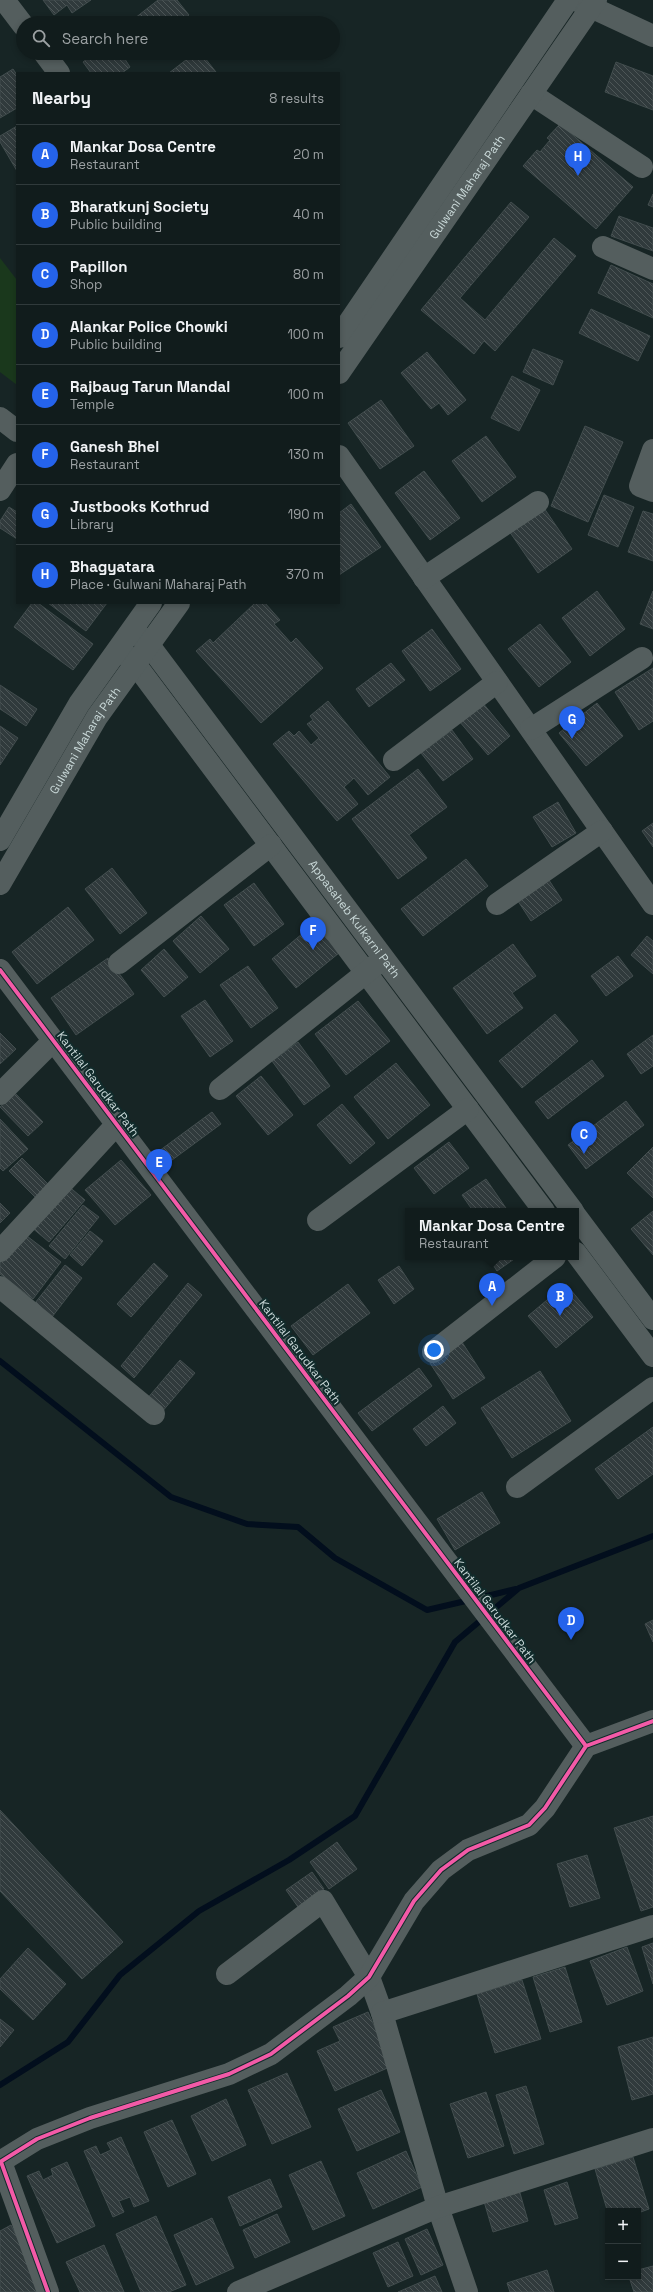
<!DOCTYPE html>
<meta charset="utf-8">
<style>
:root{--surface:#111c1c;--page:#1a2525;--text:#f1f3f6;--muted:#9ca1a3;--line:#303a3b;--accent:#2563eb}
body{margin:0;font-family:"Space Grotesk",sans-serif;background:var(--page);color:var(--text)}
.controls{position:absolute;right:12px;bottom:12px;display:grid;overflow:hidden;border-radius:0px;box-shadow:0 2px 6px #0003}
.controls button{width:36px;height:36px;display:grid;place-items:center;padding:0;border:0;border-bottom:1px solid var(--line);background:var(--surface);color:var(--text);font:20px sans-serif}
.you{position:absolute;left:434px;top:1350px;width:14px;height:14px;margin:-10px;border:3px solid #fff;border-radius:50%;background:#1a73e8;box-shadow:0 0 0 6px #1a73e833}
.badge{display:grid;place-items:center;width:26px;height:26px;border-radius:50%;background:var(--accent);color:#fff;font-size:13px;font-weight:700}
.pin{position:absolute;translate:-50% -33px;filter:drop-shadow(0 1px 2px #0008)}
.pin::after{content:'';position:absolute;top:21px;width:14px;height:12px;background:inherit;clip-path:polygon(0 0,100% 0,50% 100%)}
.popup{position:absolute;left:405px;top:1208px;width:174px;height:52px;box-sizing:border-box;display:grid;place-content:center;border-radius:0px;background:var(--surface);filter:drop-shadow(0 1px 3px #0005);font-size:13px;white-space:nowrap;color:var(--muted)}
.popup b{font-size:15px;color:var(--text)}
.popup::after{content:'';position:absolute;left:50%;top:100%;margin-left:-8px;border:8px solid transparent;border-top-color:var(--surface)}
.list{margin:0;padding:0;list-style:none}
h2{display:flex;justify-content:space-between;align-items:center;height:52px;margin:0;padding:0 16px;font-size:17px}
h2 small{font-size:13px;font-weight:400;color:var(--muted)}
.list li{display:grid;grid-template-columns:26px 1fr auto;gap:12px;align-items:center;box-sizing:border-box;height:60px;padding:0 16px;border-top:1px solid var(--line)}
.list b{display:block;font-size:15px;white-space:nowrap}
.list p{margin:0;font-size:13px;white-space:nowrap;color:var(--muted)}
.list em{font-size:13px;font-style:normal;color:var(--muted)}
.icon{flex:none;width:22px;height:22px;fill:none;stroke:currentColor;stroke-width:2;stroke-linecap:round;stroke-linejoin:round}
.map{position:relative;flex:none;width:653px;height:2292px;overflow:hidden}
.search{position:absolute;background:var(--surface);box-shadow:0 2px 6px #0003;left:16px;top:16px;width:324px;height:44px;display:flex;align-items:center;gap:10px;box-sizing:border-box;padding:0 14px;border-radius:22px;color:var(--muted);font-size:15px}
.panel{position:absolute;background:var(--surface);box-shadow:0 2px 6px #0003;left:16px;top:72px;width:324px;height:532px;border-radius:0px}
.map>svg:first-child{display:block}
.green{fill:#1a381c}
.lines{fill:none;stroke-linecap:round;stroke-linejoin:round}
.stream{stroke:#020e1d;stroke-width:6}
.building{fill:url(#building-back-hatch);stroke:#424d4e}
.minor{stroke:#545e5e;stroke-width:22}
.cycleway-casing{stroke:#112b2b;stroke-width:6}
.cycleway{stroke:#f35aa7;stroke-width:4}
.labels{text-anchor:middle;stroke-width:4;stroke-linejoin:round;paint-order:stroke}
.street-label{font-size:12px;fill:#c9d8d8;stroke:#112b2b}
</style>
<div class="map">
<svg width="653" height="2292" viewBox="0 0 653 2292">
<defs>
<pattern id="building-back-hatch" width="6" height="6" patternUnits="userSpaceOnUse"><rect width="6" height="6" fill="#303a3c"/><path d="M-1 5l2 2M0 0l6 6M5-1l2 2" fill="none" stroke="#4d5657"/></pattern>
</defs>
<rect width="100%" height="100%" fill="#172525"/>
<path class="green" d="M0 258 17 280V385L0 372Z"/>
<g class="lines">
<path class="stream" d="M0 1361 171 1497 247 1524 298 1527 335 1558 427 1610 470 1600
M479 1598 516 1589
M0 2085 68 2042 120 1975 199 1911 289 1860 355 1816 455 1642 519 1588 653 1536"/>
</g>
<path class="building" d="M43 0H91L72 13 67 5 54 15Z
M158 0H177L189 15 179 23H131L130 22Z
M95 53H121L130 67 122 73H91L83 62Z
M195 53H201L216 72 169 73Z
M616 62 653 76V110L605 92Z
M13 69 17 75V108L0 118V77Z
M560 124 633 187 596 229 523 166 537 150 540 152 550 140 547 138Z
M17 126V171L0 142V136Z
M653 194V207L648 205Z
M511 202 529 217 460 298 485 320 554 238 576 256 495 351 484 341 474 354 421 310Z
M619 216 653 228V251L611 236Z
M611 265 653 284V318L598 293Z
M591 309 650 336 638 361 579 333Z
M533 349 563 361 553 385 523 372Z
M427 352 466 400 448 415 439 403 431 409 401 373Z
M512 376 540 390 519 431 491 418Z
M381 400 414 446 380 469 348 423Z
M585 426 623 442 588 522 551 506Z
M486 436 516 477 482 502 452 461Z
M424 471 460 518 430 540 395 493Z
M604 495 634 507 618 547 588 535Z
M351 504 381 547 339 575V513Z
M9 507 17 512V539L0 528V521Z
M544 508 572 549 538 573 509 531Z
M643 511 653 514V561L628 552Z
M597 591 625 629 590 656 562 618Z
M653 591V629L640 624Z
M32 603H38L93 644 73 670 14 627Z
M48 603H107L86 631Z
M255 603H265L280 620 274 624 291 643 296 638 323 668 261 723 196 651 210 639 213 643Z
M540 624 571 662 539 687 508 649Z
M432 629 461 669 430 691 402 651Z
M391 663 405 680 369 707 356 689Z
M653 668V721L639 730 615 692Z
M0 685 37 709 26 726 0 709Z
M328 701 390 777 368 795 354 778 344 787 358 804 337 821 273 744 289 731 294 736 299 731 311 745 319 738 307 724 313 720 310 716Z
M482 702 510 736 488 755 459 721Z
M597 703 623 736 586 766 559 733Z
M0 726 18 738 0 765Z
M452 730 473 759 443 781 421 753Z
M418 769 447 807 409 835 427 858 398 879 352 819Z
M558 802 576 833 552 847 533 817Z
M653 823V847L642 831Z
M466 859 488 886 423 936 401 909Z
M112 868 147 913 120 934 85 889Z
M545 874 562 900 531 921 514 895Z
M254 883 284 924 254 946 224 905Z
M68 907 94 940 37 984 12 952Z
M201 916 229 949 200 973 173 941Z
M315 923 339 953 296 988 272 959Z
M647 936 653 941V974L631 955Z
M513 944 536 976 512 993 523 1008 487 1034 453 988Z
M164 949 188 977 164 997 141 970Z
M618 956 633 976 606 996 591 976Z
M108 958 134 994 76 1035 51 998Z
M248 966 278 1008 251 1028 220 985Z
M205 1000 233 1041 210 1057 181 1016Z
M358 1001 390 1041 346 1075 315 1034Z
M555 1014 578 1041 522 1088 499 1061Z
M0 1033 16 1049 0 1064Z
M653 1035V1066L641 1074 627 1054Z
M298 1042 330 1086 304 1105 272 1061Z
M592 1060 604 1076 548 1119 535 1102Z
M396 1063 430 1105 388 1139 354 1097Z
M261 1076 293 1115 268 1135 236 1096Z
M14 1092 43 1122 28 1136 0 1107Z
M626 1101 644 1125 586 1169 568 1145Z
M342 1104 375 1143 350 1164 317 1125Z
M212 1112 221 1124 168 1163 159 1151Z
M0 1119 28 1149 3 1171 0 1168Z
M449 1142 469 1168 434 1194 414 1168Z
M653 1147V1198L627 1173Z
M22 1158 52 1188 39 1201 9 1171Z
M121 1160 151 1195 115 1225 85 1190Z
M486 1179 508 1211H473L462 1195Z
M67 1185 85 1200 49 1242 31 1227Z
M0 1203 10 1213 0 1223Z
M83 1205 99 1217 65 1259 49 1246Z
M653 1211V1255L631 1229Z
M90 1231 103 1241 82 1266 70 1255Z
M23 1233 61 1262 33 1299 0 1274V1263Z
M488 1257H517L497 1271Z
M154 1263 168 1276 131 1317 117 1304Z
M65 1265 82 1278 52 1317 35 1303Z
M399 1266 414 1289 394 1304 378 1280Z
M188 1283 202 1295 134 1378 121 1366Z
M348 1284 370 1313 313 1355 291 1326Z
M566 1284 593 1317 556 1348 528 1316Z
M462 1342 485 1378 453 1399 430 1363Z
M180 1360 195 1373 161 1413 146 1400Z
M419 1368 432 1386 372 1431 358 1413Z
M540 1371 571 1421 512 1458 481 1408Z
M443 1406 456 1423 426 1446 413 1429Z
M653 1427V1474L618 1499 595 1469Z
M482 1492 500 1523 455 1550 437 1519Z
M653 1620V1642L645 1624Z
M0 1810 123 1942 82 1979 0 1891Z
M653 1816V1907L641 1911 614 1828Z
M337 1842 357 1869 329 1889 310 1862Z
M587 1855 600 1898 570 1907 557 1864Z
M312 1872 324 1889 298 1907 286 1890Z
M653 1943V1984L642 1947Z
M627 1947 643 1991 607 2005 590 1961Z
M28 1948 66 1984 33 2020 0 1989V1979Z
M565 1967 582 2022 550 2032 533 1977Z
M522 1980 541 2039 495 2053 477 1994Z
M368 2012 392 2066 335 2091 317 2051 340 2041 333 2027Z
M0 2019 14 2030 0 2047Z
M653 2037V2094L632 2100 618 2047Z
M287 2073 311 2127 272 2144 248 2090Z
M526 2086 544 2144 514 2154 496 2095Z
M381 2090 400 2132 357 2151 338 2109Z
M486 2092 504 2146 468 2158 450 2104Z
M226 2099 246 2145 212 2161 191 2116Z
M172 2120 196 2174 168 2187 144 2132Z
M121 2137 149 2201 134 2207 130 2197 119 2201 124 2212 113 2217 84 2151 96 2146 100 2155 111 2150 107 2143Z
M406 2151 422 2187 373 2209 357 2173Z
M633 2157 649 2209 638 2213V2211H608V2213L595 2169Z
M321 2161 345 2216 313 2230 289 2175Z
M67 2162 95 2226 57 2243 27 2176 39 2171 43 2180 53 2175 51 2169Z
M270 2179 282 2207 240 2226 228 2197Z
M567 2182 578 2218 555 2225 544 2190Z
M518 2186 528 2221 493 2232 483 2198Z
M277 2214 290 2242 255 2258 243 2230Z
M156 2216 186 2285 169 2292H141L116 2234Z
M212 2218 234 2268 196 2285 174 2235Z
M11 2225 44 2292H0V2231Z
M427 2229 443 2265 421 2275 405 2239Z
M398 2242 413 2276 388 2287 373 2253Z
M104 2245 124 2292H80L66 2262Z
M653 2266V2292H634L629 2277H638V2270Z
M547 2270 554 2292H510L507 2283Z
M435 2276 442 2292H398Z"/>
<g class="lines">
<g class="minor">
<path d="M4 0 23 25"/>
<path d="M578 1 653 36"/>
<path d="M44 53 59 73"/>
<path d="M531 94 642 167"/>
<path d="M603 247 653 269"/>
<path d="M339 337 568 0"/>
<path id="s1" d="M339 373 596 0"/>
<path d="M0 418 17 431"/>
<path d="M653 450 640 486 653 491"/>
<path d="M339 456 653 904"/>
<path d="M0 490 17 464"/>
<path d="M424 578 538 502"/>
<path id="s2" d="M133 629 149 645 573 1211"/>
<path d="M120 649 136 665 544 1211"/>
<path d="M531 729 642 658"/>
<path d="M394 760 497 682"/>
<path d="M0 840 79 704 151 603"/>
<path id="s3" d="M0 884 97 717 179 603"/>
<path d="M497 904 602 831"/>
<path d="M119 963 271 845"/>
<path d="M0 970 586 1746"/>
<path d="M220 1089 377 964"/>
<path d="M0 1094 53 1041"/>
<path d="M576 1216 653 1319"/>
<path d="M318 1220 468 1109"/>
<path d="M0 1251 116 1125"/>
<path d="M576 1253 653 1356"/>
<path d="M0 1287 154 1414"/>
<path d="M433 1352 555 1257"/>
<path d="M517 1487 653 1388"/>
<path d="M227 1974 323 1901 369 1977 382 2013 438 2207 467 2292"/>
<path d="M382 2013 653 1926"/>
<path d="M0 2162 37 2139 90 2118 229 2074 271 2054 348 1996 369 1977 414 1901 441 1870 468 1850 529 1825 545 1808 586 1746 653 1721"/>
<path d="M1 2162 48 2292"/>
<path d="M238 2292 438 2207 653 2139"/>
</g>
<g class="cycleway-casing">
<path id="cycleway" d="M0 970 586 1746
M0 2162 37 2139 90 2118 229 2074 271 2054 348 1996 369 1977 414 1901 441 1870 468 1850 529 1825 545 1808 586 1746 653 1721
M1 2162 48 2292"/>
</g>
<use href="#cycleway" class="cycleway"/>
</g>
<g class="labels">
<g class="street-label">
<text dy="4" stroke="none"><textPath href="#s1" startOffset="226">Gulwani Maharaj Path</textPath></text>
<text dy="4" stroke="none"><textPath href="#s3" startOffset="167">Gulwani Maharaj Path</textPath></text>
<text dy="4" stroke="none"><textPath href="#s2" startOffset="365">Appasaheb Kulkarni Path</textPath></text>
<text transform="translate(98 1084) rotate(53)" y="4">Kantilal Garudkar Path</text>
<text transform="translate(300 1352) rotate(53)" y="4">Kantilal Garudkar Path</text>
<text transform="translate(495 1611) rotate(53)" y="4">Kantilal Garudkar Path</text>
</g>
</g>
</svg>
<div class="controls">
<button>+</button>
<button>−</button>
</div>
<div class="you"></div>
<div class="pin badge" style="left:492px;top:1306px">A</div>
<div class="popup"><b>Mankar Dosa Centre</b>Restaurant</div>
<div class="pin badge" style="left:560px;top:1316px">B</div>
<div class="pin badge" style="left:584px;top:1154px">C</div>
<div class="pin badge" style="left:571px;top:1640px">D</div>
<div class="pin badge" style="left:159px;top:1182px">E</div>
<div class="pin badge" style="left:313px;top:950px">F</div>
<div class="pin badge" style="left:572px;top:739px">G</div>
<div class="pin badge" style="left:578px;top:176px">H</div>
<div class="search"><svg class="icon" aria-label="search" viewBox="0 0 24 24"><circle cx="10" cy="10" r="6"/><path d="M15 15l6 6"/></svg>Search here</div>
<section class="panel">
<h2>Nearby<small>8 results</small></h2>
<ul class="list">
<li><span class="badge">A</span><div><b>Mankar Dosa Centre</b><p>Restaurant</p></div><em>20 m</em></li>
<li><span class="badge">B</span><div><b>Bharatkunj Society</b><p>Public building</p></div><em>40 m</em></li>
<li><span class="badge">C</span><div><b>Papillon</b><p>Shop</p></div><em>80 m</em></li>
<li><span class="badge">D</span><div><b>Alankar Police Chowki</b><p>Public building</p></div><em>100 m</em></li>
<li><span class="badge">E</span><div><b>Rajbaug Tarun Mandal</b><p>Temple</p></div><em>100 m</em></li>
<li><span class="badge">F</span><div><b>Ganesh Bhel</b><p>Restaurant</p></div><em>130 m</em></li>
<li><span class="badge">G</span><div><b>Justbooks Kothrud</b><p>Library</p></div><em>190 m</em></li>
<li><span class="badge">H</span><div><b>Bhagyatara</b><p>Place · Gulwani Maharaj Path</p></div><em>370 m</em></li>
</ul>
</section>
</div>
